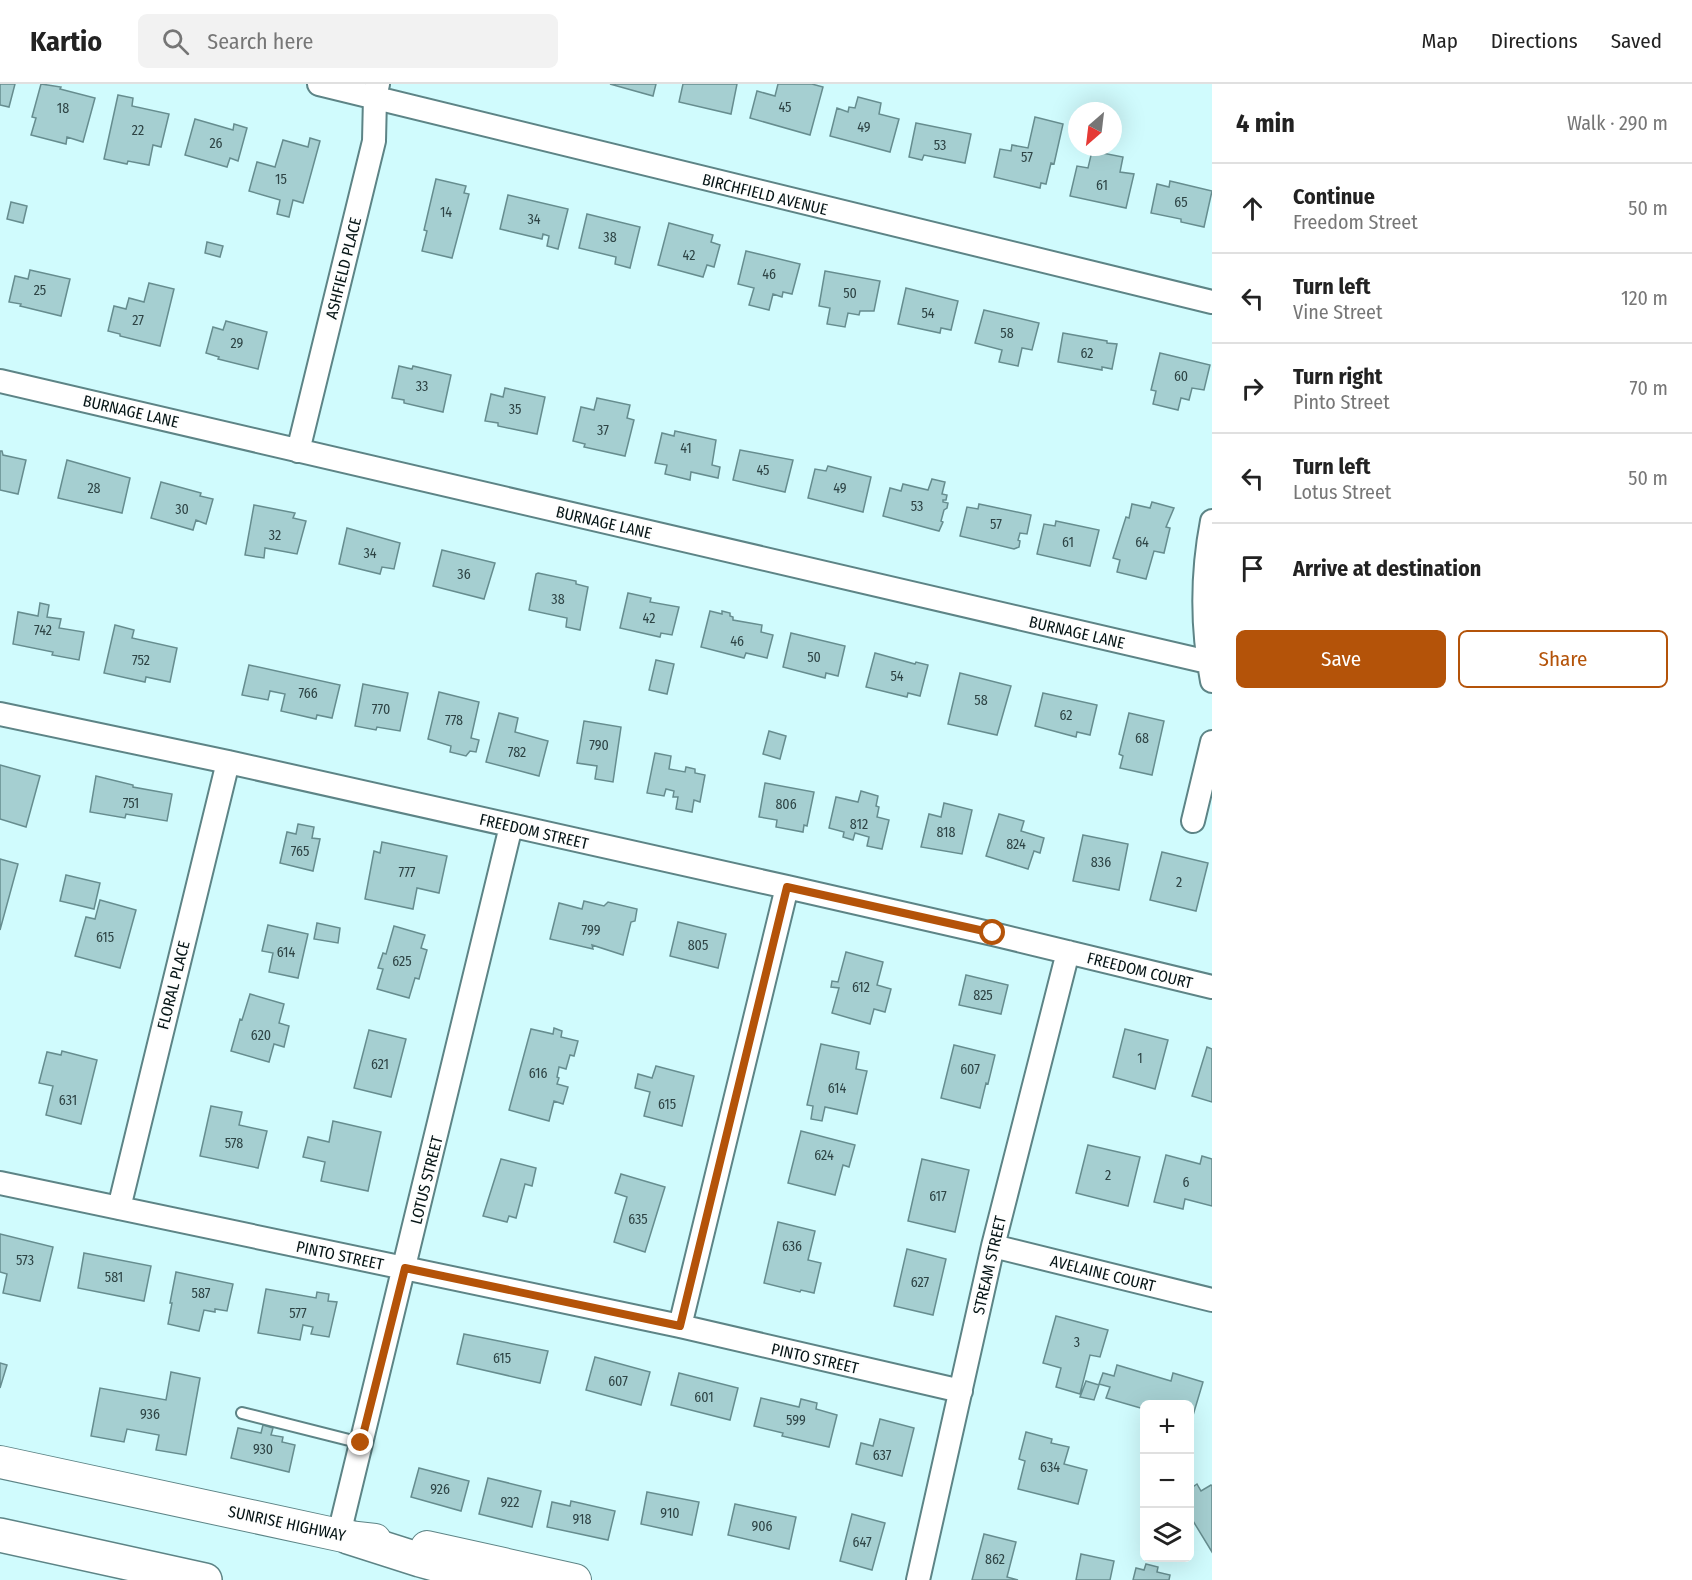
<!DOCTYPE html>
<meta charset="utf-8">
<style>
:root{--surface:#fff;--page:#f2f2f2;--text:#222;--muted:#767676;--line:#e0e0e0;--accent:#b45309}
body{margin:0;font-family:"Fira Sans Condensed",sans-serif;background:var(--page);color:var(--text)}
.controls{position:absolute;right:18px;bottom:18px;display:grid;overflow:hidden;border-radius:9px;box-shadow:0 6px 24px #0002}
.controls button{width:54px;height:54px;display:grid;place-items:center;padding:0;border:0;border-bottom:2px solid var(--line);background:var(--surface);color:var(--text);font:30px sans-serif}
.compass{position:absolute;left:1068px;top:18px;width:54px;height:54px;border-radius:50%;background:var(--surface);box-shadow:0 6px 24px #0002;rotate:208deg}
.stop{position:absolute;width:18px;height:18px;margin:-14px;border:4px solid #b45309;border-radius:50%;background:#fff}
.stop.end{background:#b45309;border-color:#fff;box-shadow:0 2px 6px #0008}
.list{margin:0;padding:0;list-style:none}
h2{display:flex;justify-content:space-between;align-items:center;height:78px;margin:0;padding:0 24px;font-size:26px}
h2 small{font-size:20px;font-weight:400;color:var(--muted)}
.list li{display:grid;grid-template-columns:39px 1fr auto;gap:18px;align-items:center;box-sizing:border-box;height:90px;padding:0 24px;border-top:2px solid var(--line)}
.list b{display:block;font-size:22px;white-space:nowrap}
.list p{margin:0;font-size:20px;white-space:nowrap;color:var(--muted)}
.list em{font-size:20px;font-style:normal;color:var(--muted)}
.actions{display:flex;gap:12px;padding:18px 24px}
.actions a{flex:1;padding:14px 0;border:2px solid var(--accent);border-radius:9px;text-align:center;font-size:21px;color:var(--accent)}
.actions .main{background:var(--accent);color:#fff}
.icon{flex:none;width:33px;height:33px;fill:none;stroke:currentColor;stroke-width:2;stroke-linecap:round;stroke-linejoin:round}
.map{position:relative;flex:none;width:1212px;height:1496px;overflow:hidden}
header{display:flex;align-items:center;gap:36px;box-sizing:border-box;height:84px;padding:0 30px;background:var(--surface);border-bottom:2px solid var(--line)}
header strong{font-size:28px}
nav{display:flex;gap:33px;margin-inline-start:auto;font-size:21px}
.search{width:420px;height:54px;background:var(--page);display:flex;align-items:center;gap:15px;box-sizing:border-box;padding:0 21px;border-radius:9px;color:var(--muted);font-size:22px}
main{display:flex}
aside{flex:1;background:var(--surface)}
.map>svg:first-child{display:block}
.building{fill:#a5cfd1;stroke:#668d8f;stroke-width:1.5}
.lines{fill:none;stroke-linecap:round;stroke-linejoin:round}
.service-casing{stroke:#5d8486;stroke-width:14}
.minor-casing{stroke:#5d8486;stroke-width:26}
.secondary-casing{stroke:#5d8486;stroke-width:34}
.motorway-casing{stroke:#5d8486;stroke-width:36}
.service{stroke:#fff;stroke-width:10}
.minor{stroke:#fff;stroke-width:22}
.secondary{stroke:#fff;stroke-width:32}
.motorway{stroke:#fff;stroke-width:33}
.route{stroke:#b45309;stroke-width:8}
.labels{text-anchor:middle;stroke-width:4.5;stroke-linejoin:round;paint-order:stroke}
.number-label{font-size:14px;fill:#2e4445}
.street-label{font-size:16px;fill:#061516;stroke:#fefefe}
</style>
<header>
<strong>Kartio</strong>
<div class="search"><svg class="icon" aria-label="search" viewBox="0 0 24 24"><circle cx="10" cy="10" r="6"/><path d="M15 15l6 6"/></svg>Search here</div>
<nav><a>Map</a><a>Directions</a><a>Saved</a></nav>
</header>
<main>
<div class="map">
<svg width="1212" height="1496" viewBox="0 0 1212 1496">
<rect width="100%" height="100%" fill="#d0fbfd"/>
<path class="building" d="M0 0H15L9 23 0 21Z
M41 0 61 3 60 5 95 14 83 58 67 53 66 60 31 51 36 34 32 33Z
M610 0H656L653 12Z
M683 0H737L731 30 679 18Z
M778 0H812L823 3 810 51 750 34 757 7 775 12Z
M118 11 133 14 132 22 169 30 161 63 153 61 149 81 128 77 127 80 104 75Z
M858 13 881 19 879 30 899 35 890 68 830 52 837 24 848 28 849 23 855 24Z
M1035 33 1063 40 1054 80 1051 79 1046 100 1041 99 1040 104 994 93 1000 65 1011 67 1012 61 1028 64Z
M195 35 233 46 234 40 247 44 238 77 230 74 227 83 185 71Z
M916 39 971 50 965 79 924 71 922 76 909 73Z
M310 54 320 57 303 119 293 116 289 133 277 130 280 116 249 107 257 78 275 83 283 56 308 63Z
M1092 67 1123 73 1120 88 1134 90 1126 124 1070 112 1077 82 1088 84Z
M436 95 466 102 464 109 469 110 452 174 422 167 427 147 424 146Z
M1170 97 1212 107 1204 143 1181 138V135L1151 129 1157 100 1169 103Z
M508 111 568 125 558 165 547 162 549 152 543 150 542 155 500 145Z
M11 118 27 122 23 139 7 135Z
M587 130 640 143 630 184 615 180 616 173 579 164Z
M669 139 713 151 711 158 720 161 714 183 707 181 703 193 658 181Z
M207 158 223 162 220 173 205 169Z
M746 167 800 180 792 210 783 208 782 213 773 210 769 226 749 221 754 204 738 200Z
M30 186 70 195 61 232 20 222 21 220 9 218 15 192 28 195Z
M825 187 880 197 874 227H860L859 231 848 229 845 243 827 240 830 224 819 222Z
M149 199 174 205 160 262 120 252V250L108 247 114 222 126 225 129 214 144 218Z
M906 204 958 217 951 246 941 244 940 249 898 240Z
M984 226 1039 239 1032 266 1022 264 1018 282 999 278 1002 266 975 259Z
M226 237 267 248 258 285 218 275 219 273 206 269 213 243 223 246Z
M1063 249 1107 257V259L1117 260 1112 285 1102 283V286L1058 278Z
M1160 269 1210 281 1204 306 1192 304 1189 316 1181 314 1178 326 1153 320 1156 307 1151 306Z
M399 282 412 285 413 282 451 291 443 328 404 319V316L392 314Z
M505 304 545 313 537 350 498 342V339L485 337 491 310 503 313Z
M597 314 630 321 627 334 634 336 625 372 584 363 585 360 573 357 581 323 594 326Z
M675 347 716 356 712 381 720 383 718 394 691 388 690 396 665 390 667 381 655 379 662 349 674 352Z
M740 366 793 376 785 408 733 396Z
M0 367H2L3 371 26 376 18 410 0 406Z
M67 376 130 394 122 429 58 414Z
M828 382 871 393 863 428 808 414 815 385 826 387Z
M932 395 945 398 942 410 947 411 946 416H943V418L948 419 947 424 944 426 941 437 943 438 939 447 883 432 890 404 901 407 903 400 928 406Z
M161 398 201 409 200 412 213 415 206 440 196 436 193 446 151 434Z
M1152 418 1174 424 1166 443 1170 444 1164 469 1154 467 1146 495 1117 488 1120 476 1113 474 1126 433 1129 434 1132 420 1150 424Z
M979 420 1031 431 1027 450 1020 449 1018 456 1020 457 1019 463 1014 465 960 452 967 423 978 425Z
M254 421 295 429 293 434 306 437 297 470 265 464 264 474 245 471Z
M1056 437 1099 446 1090 482 1037 470 1044 440 1055 442Z
M347 444 400 459 394 485 382 483 380 490 339 480Z
M442 466 495 479 484 515 433 502Z
M538 489 576 497V500L588 503 580 546 566 543 567 534 529 526 536 490Z
M628 509 651 514 650 518 679 523 672 551 661 549 660 553 620 544Z
M40 519 49 521 47 533 61 535 59 544 84 548 79 576 52 571 53 568 13 560 18 528 38 532Z
M710 527 722 530V527L730 529V532L733 533V536L762 541 761 548 773 551 767 574 746 569 744 574 701 563Z
M115 541 134 546 132 554 177 564 170 598 146 593 145 598 104 589Z
M791 549 845 562 838 592 826 589 825 594 783 583Z
M875 569 915 580 916 578 928 581 920 612 908 609 907 613 866 603Z
M656 576 674 580 667 610 649 606Z
M249 581 340 601 332 634 317 631 316 635 281 627 285 610 270 607 268 616 242 611Z
M960 589 1011 602 997 651 948 640Z
M363 600 408 609 400 647 377 643 376 646 355 642Z
M439 608 479 618 471 654 479 656 476 668 470 667 466 672 450 668 451 662 428 655Z
M1043 609 1097 621 1090 651 1077 648 1076 653 1035 642Z
M499 629 518 634 515 648 548 657 539 692 486 678Z
M1129 629 1164 637 1152 691 1120 684 1123 672 1119 670Z
M584 637 621 643 613 698 595 695 597 682 577 679Z
M769 647 786 652 780 675 763 670Z
M655 669 671 672 669 685 685 688 686 683 695 685V689L705 691 700 718 694 716 692 728 676 725 678 713H673L674 707 666 705 664 712 647 709Z
M0 681 40 692 26 743 0 735Z
M96 692 133 701V703L172 710 167 737 126 730 125 734 90 728Z
M765 699 814 708 807 742 804 741 803 748 776 743 777 736 759 733Z
M861 707 878 712 876 722 879 723 877 733 889 736 882 765 867 762 869 753 855 749 853 756 843 753 844 748 829 744 836 713 858 718Z
M944 719 972 726 962 770 921 763 929 730 941 733Z
M999 730 1024 737 1021 747 1044 754 1040 769 1034 767 1028 785 986 772Z
M298 740 314 743 312 754 320 755 313 787 280 779 287 748 296 750Z
M1083 751 1128 760 1119 806 1073 797Z
M382 758 447 772 439 809 417 804 413 825 365 815 374 767 380 769Z
M1162 768 1208 779 1196 827 1150 816Z
M0 775 18 780 0 846Z
M66 791 100 799 94 825 60 817Z
M100 816 136 826 120 884 75 872 86 833 95 835Z
M584 817 604 822 608 818 637 825 635 837 631 838 623 871 592 861 593 865 550 855 559 819 582 825Z
M678 838 726 850 718 884 670 872Z
M317 839 340 844 338 859 314 855Z
M268 841 308 850 298 894 269 888 273 869 262 867Z
M394 842 425 851 421 864 427 866 419 895 415 894 409 914 377 905 383 885 378 884 383 869 386 870Z
M846 868 883 878 877 901 891 905 885 928 874 925 870 940 832 929 839 904 831 903 832 897 838 898Z
M966 891 1008 901 1001 930 959 921Z
M250 910 284 920 279 939 289 942 284 963 274 960 269 978 231 967 240 935 242 936Z
M554 944 562 947 561 953 578 957 574 972 570 971 566 985 559 983 557 993 559 994 557 1000 568 1003 563 1020 554 1017 549 1037 509 1026 531 945 553 950Z
M1125 945 1168 956 1155 1005 1113 993Z
M369 946 406 955 391 1013 354 1004Z
M821 960 859 968 856 985 867 987 857 1030 825 1023 822 1037 811 1035 813 1022 807 1021Z
M954 961 995 971 988 1000 986 999 980 1024 941 1014Z
M1207 963 1212 965V1018L1192 1012Z
M62 967 97 976 81 1040 46 1031 53 1002 39 999 47 968 61 971Z
M656 982 694 992 682 1042 644 1032 650 1008 635 1004 638 990 652 994Z
M211 1022 242 1028 239 1041 267 1047 258 1084 200 1072Z
M333 1037 381 1048 368 1107 321 1097 325 1078 303 1073 308 1053 329 1058Z
M801 1047 855 1061 849 1083 843 1081 835 1111 788 1099Z
M1088 1061 1140 1073 1128 1122 1076 1109Z
M1166 1071 1200 1080 1202 1072 1212 1075V1122L1185 1115 1183 1125 1154 1118Z
M501 1075 536 1084 532 1102 525 1100 516 1134 509 1132 507 1138 483 1132Z
M922 1075 969 1086 955 1148 908 1137Z
M621 1090 665 1103 645 1168 614 1158 627 1113 615 1109Z
M778 1138 815 1147 808 1176 821 1179 814 1209 801 1206 800 1208 764 1199Z
M0 1150 53 1163 40 1217 3 1209 7 1190 0 1188Z
M907 1165 946 1175 933 1231 894 1222Z
M84 1169 151 1182 144 1217 78 1204Z
M176 1188 233 1200 227 1227 215 1225V1228L204 1226 199 1247 168 1240 172 1219H170Z
M266 1205 316 1214 317 1208 329 1210 328 1217 337 1218 329 1253 311 1250 313 1243 303 1241 300 1256 258 1249Z
M1056 1232 1108 1246 1100 1273 1090 1271 1080 1310 1056 1303 1061 1284 1043 1279Z
M464 1250 548 1267 540 1299 457 1280Z
M595 1273 650 1288 641 1321 586 1306Z
M0 1279 7 1281 0 1304Z
M1117 1281 1171 1297 1173 1289 1203 1298 1191 1338 1190 1320H1144V1325L1106 1314 1110 1303 1099 1300 1103 1289 1114 1292Z
M171 1288 200 1294 186 1371 156 1366 159 1351 127 1345 124 1358 91 1352 100 1304 166 1316Z
M679 1289 738 1304 730 1336 671 1321Z
M1086 1297 1099 1301 1094 1316 1080 1313Z
M761 1314 799 1323 801 1315 817 1319 816 1325 837 1331 829 1363 782 1352 783 1349 754 1342Z
M880 1335 914 1344 902 1392 856 1380 861 1359 873 1362Z
M263 1341 273 1344 271 1351 283 1353 282 1358 295 1361 289 1388 231 1374 238 1344 261 1349Z
M1026 1348 1052 1355 1051 1359 1069 1363 1064 1380 1087 1386 1078 1420 1018 1405 1025 1377 1019 1375Z
M419 1384 469 1397 461 1427 411 1413Z
M488 1394 541 1407 532 1443 479 1430Z
M1197 1400 1201 1407 1211 1401 1212 1402V1468L1190 1432V1405Z
M647 1408 699 1418 692 1451 641 1440Z
M571 1417 615 1427 608 1456 547 1443 552 1418 570 1422Z
M735 1420 796 1433 789 1465 728 1451Z
M852 1430 885 1439 872 1486 840 1477Z
M984 1450 1016 1458 1007 1493 1018 1496H972Z
M1081 1470 1114 1477 1110 1496H1076Z
M1146 1480 1158 1483 1157 1488 1170 1491 1169 1496H1133L1136 1484 1144 1486Z"/>
<g class="lines">
<g class="service-casing">
<path id="service" d="M242 1329 361 1359"/>
</g>
<g class="minor-casing">
<path id="minor" d="M319 0 1212 218
M0 297 1208 578
M298 367 374 57 375 13 378 0
M1212 437C1202 489 1202 545 1212 597
M0 630 228 678 787 803 993 850 1212 903
M1193 737 1212 658
M0 1099 680 1242 961 1307
M119 1124 228 678
M993 1162 1212 1216
M680 1242 787 803
M339 1450 511 742
M918 1496 993 1162 1068 868"/>
</g>
<g class="secondary-casing">
<path id="secondary" d="M0 1378 348 1453 375 1456
M427 1463 575 1496"/>
</g>
<g class="motorway-casing">
<path id="motorway" d="M0 1451 205 1496
M348 1453 420 1476 492 1496"/>
</g>
<use href="#service" class="service"/>
<use href="#minor" class="minor"/>
<use href="#secondary" class="secondary"/>
<use href="#motorway" class="motorway"/>
</g>
<g class="lines">
<path class="route" d="M361 1359 405 1184 680 1242 787 803 993 849"/>
</g>
<g class="labels">
<g class="number-label">
<text x="785" y="28">45</text>
<text x="63" y="29">18</text>
<text x="864" y="48">49</text>
<text x="138" y="51">22</text>
<text x="216" y="64">26</text>
<text x="940" y="66">53</text>
<text x="1027" y="78">57</text>
<text x="281" y="100">15</text>
<text x="1102" y="106">61</text>
<text x="1181" y="123">65</text>
<text x="446" y="133">14</text>
<text x="534" y="140">34</text>
<text x="610" y="158">38</text>
<text x="689" y="176">42</text>
<text x="769" y="195">46</text>
<text x="40" y="211">25</text>
<text x="850" y="214">50</text>
<text x="928" y="234">54</text>
<text x="138" y="241">27</text>
<text x="1007" y="254">58</text>
<text x="237" y="264">29</text>
<text x="1087" y="274">62</text>
<text x="1181" y="297">60</text>
<text x="422" y="307">33</text>
<text x="515" y="330">35</text>
<text x="603" y="351">37</text>
<text x="686" y="369">41</text>
<text x="763" y="391">45</text>
<text x="94" y="409">28</text>
<text x="840" y="409">49</text>
<text x="917" y="427">53</text>
<text x="182" y="430">30</text>
<text x="996" y="445">57</text>
<text x="275" y="456">32</text>
<text x="1068" y="463">61</text>
<text x="1142" y="463">64</text>
<text x="370" y="474">34</text>
<text x="464" y="495">36</text>
<text x="558" y="520">38</text>
<text x="649" y="539">42</text>
<text x="43" y="551">742</text>
<text x="737" y="562">46</text>
<text x="814" y="578">50</text>
<text x="141" y="581">752</text>
<text x="897" y="597">54</text>
<text x="308" y="614">766</text>
<text x="981" y="621">58</text>
<text x="381" y="630">770</text>
<text x="1066" y="636">62</text>
<text x="454" y="641">778</text>
<text x="1142" y="659">68</text>
<text x="599" y="666">790</text>
<text x="517" y="673">782</text>
<text x="131" y="724">751</text>
<text x="786" y="725">806</text>
<text x="859" y="745">812</text>
<text x="946" y="753">818</text>
<text x="1016" y="765">824</text>
<text x="300" y="772">765</text>
<text x="1101" y="783">836</text>
<text x="407" y="793">777</text>
<text x="1179" y="803">2</text>
<text x="591" y="851">799</text>
<text x="105" y="858">615</text>
<text x="698" y="866">805</text>
<text x="286" y="873">614</text>
<text x="402" y="882">625</text>
<text x="861" y="908">612</text>
<text x="983" y="916">825</text>
<text x="261" y="956">620</text>
<text x="1140" y="979">1</text>
<text x="380" y="985">621</text>
<text x="970" y="990">607</text>
<text x="538" y="994">616</text>
<text x="837" y="1009">614</text>
<text x="68" y="1021">631</text>
<text x="667" y="1025">615</text>
<text x="234" y="1064">578</text>
<text x="824" y="1076">624</text>
<text x="1108" y="1096">2</text>
<text x="1186" y="1103">6</text>
<text x="938" y="1117">617</text>
<text x="638" y="1140">635</text>
<text x="792" y="1167">636</text>
<text x="25" y="1181">573</text>
<text x="114" y="1198">581</text>
<text x="920" y="1203">627</text>
<text x="201" y="1214">587</text>
<text x="298" y="1234">577</text>
<text x="1077" y="1263">3</text>
<text x="502" y="1279">615</text>
<text x="618" y="1302">607</text>
<text x="704" y="1318">601</text>
<text x="150" y="1335">936</text>
<text x="796" y="1341">599</text>
<text x="263" y="1370">930</text>
<text x="882" y="1376">637</text>
<text x="1050" y="1388">634</text>
<text x="440" y="1410">926</text>
<text x="510" y="1423">922</text>
<text x="670" y="1434">910</text>
<text x="582" y="1440">918</text>
<text x="762" y="1447">906</text>
<text x="862" y="1463">647</text>
<text x="995" y="1480">862</text>
</g>
<g class="street-label">
<text transform="translate(765 110) rotate(14)" y="6">BIRCHFIELD AVENUE</text>
<text transform="translate(343 184) rotate(-76)" y="6">ASHFIELD PLACE</text>
<text transform="translate(131 327) rotate(13)" y="6">BURNAGE LANE</text>
<text transform="translate(604 438) rotate(13)" y="6">BURNAGE LANE</text>
<text transform="translate(1077 548) rotate(13)" y="6">BURNAGE LANE</text>
<text transform="translate(534 747) rotate(13)" y="6">FREEDOM STREET</text>
<text transform="translate(1140 886) rotate(14)" y="6">FREEDOM COURT</text>
<text transform="translate(173 901) rotate(-76)" y="6">FLORAL PLACE</text>
<text transform="translate(426 1096) rotate(-76)" y="6">LOTUS STREET</text>
<text transform="translate(340 1171) rotate(12)" y="6">PINTO STREET</text>
<text transform="translate(989 1181) rotate(-77)" y="6">STREAM STREET</text>
<text transform="translate(1103 1189) rotate(14)" y="6">AVELAINE COURT</text>
<text transform="translate(815 1274) rotate(13)" y="6">PINTO STREET</text>
<text transform="translate(287 1439) rotate(12)" y="6">SUNRISE HIGHWAY</text>
</g>
</g>
</svg>
<div class="controls">
<button>+</button>
<button>−</button>
<button><svg class="icon" aria-label="layers" viewBox="0 0 24 24"><path d="M12 4l9 5-9 5-9-5zM3 14l9 5 9-5"/></svg></button>
</div>
<svg class="compass" viewBox="-18 -18 36 36"><path d="M0-13l5 13h-10z" fill="#e53935"/><path d="M0 13l5-13h-10z" fill="#767676"/></svg>
<div class="stop" style="left:993px;top:849px"></div>
<div class="stop end" style="left:361px;top:1359px"></div>
</div>
<aside>
<h2>4 min<small>Walk · 290 m</small></h2>
<ul class="list">
<li><svg class="icon" aria-label="ahead" viewBox="0 0 24 24"><path d="M12 20V5M6 11l6-6 6 6"/></svg><div><b>Continue</b><p>Freedom Street</p></div><em>50 m</em></li>
<li><svg class="icon" aria-label="left" viewBox="0 0 24 24"><path d="M17 20v-9H6M10 6l-5 5 5 5"/></svg><div><b>Turn left</b><p>Vine Street</p></div><em>120 m</em></li>
<li><svg class="icon" aria-label="right" viewBox="0 0 24 24"><path d="M7 20v-9h11M14 6l5 5-5 5"/></svg><div><b>Turn right</b><p>Pinto Street</p></div><em>70 m</em></li>
<li><svg class="icon" aria-label="left" viewBox="0 0 24 24"><path d="M17 20v-9H6M10 6l-5 5 5 5"/></svg><div><b>Turn left</b><p>Lotus Street</p></div><em>50 m</em></li>
<li><svg class="icon" aria-label="arrive" viewBox="0 0 24 24"><path d="M6 21V4h12l-3 4 3 4H6"/></svg><div><b>Arrive at destination</b></div></li>
</ul>
<div class="actions"><a class="main">Save</a><a>Share</a></div>
</aside>
</main>
